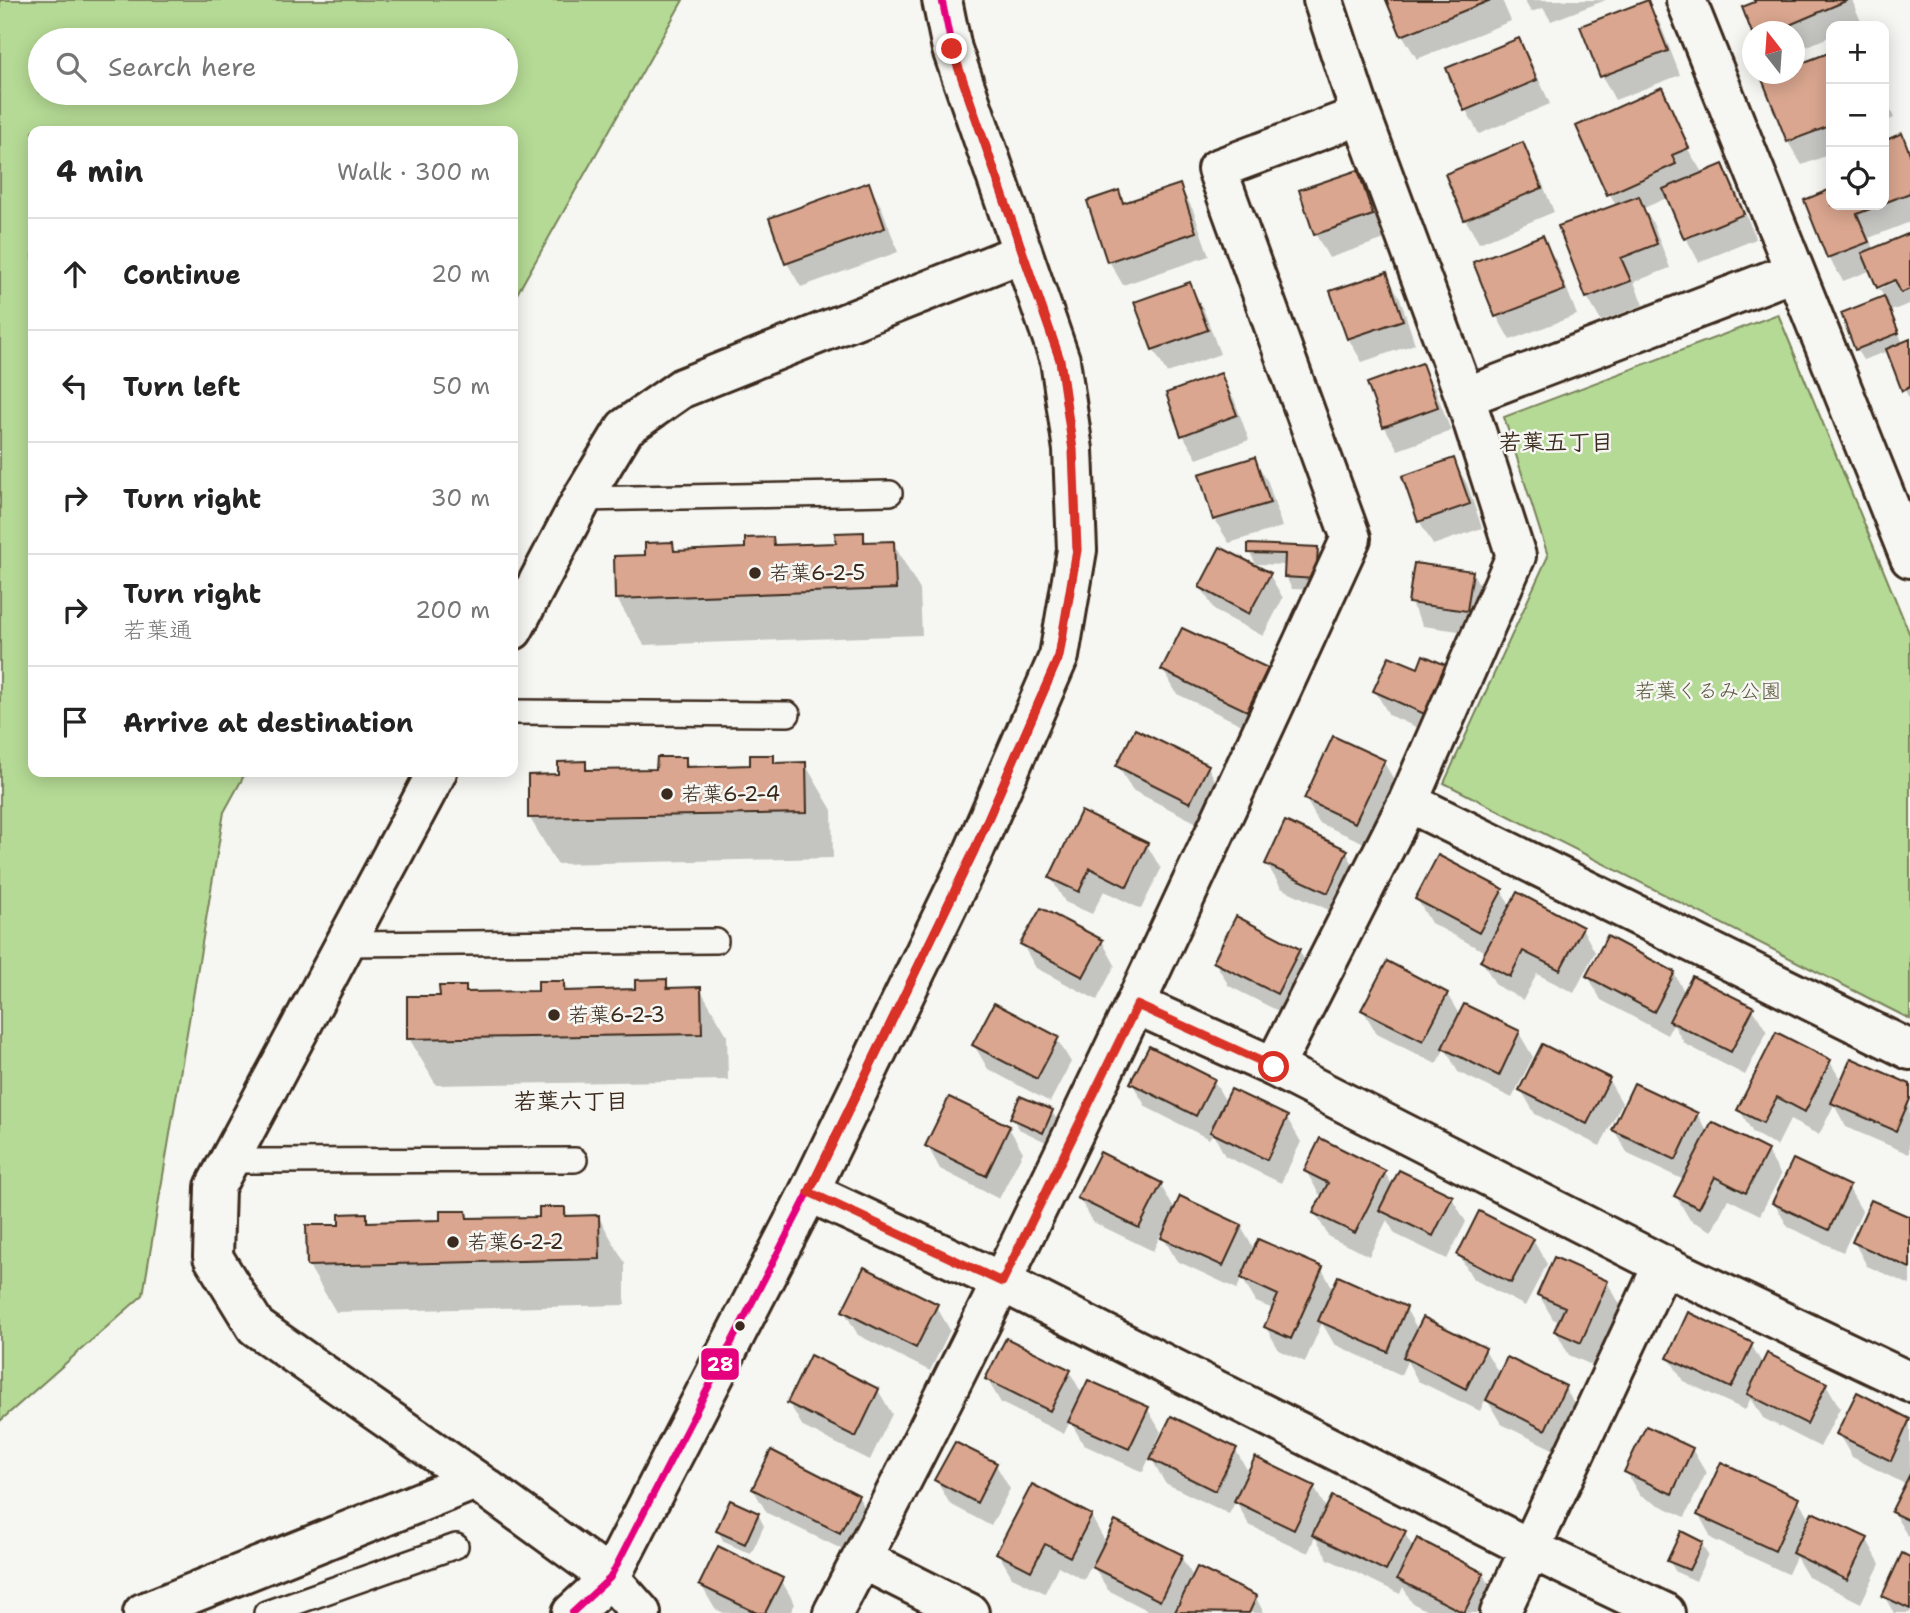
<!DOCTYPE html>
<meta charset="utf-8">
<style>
:root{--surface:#fff;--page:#f2f2f2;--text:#222;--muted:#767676;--line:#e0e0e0}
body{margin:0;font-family:"Shantell Sans","Klee One",sans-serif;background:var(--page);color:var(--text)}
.controls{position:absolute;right:21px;top:21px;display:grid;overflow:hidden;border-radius:14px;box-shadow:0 4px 18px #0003}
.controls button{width:63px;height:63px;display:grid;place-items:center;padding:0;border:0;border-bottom:2px solid var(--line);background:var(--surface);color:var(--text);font:35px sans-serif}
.compass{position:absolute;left:1742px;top:21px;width:63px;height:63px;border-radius:50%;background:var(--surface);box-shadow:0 4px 18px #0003;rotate:343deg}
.stop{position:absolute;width:21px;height:21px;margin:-16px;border:5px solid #d93025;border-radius:50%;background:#fff}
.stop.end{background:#d93025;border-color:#fff;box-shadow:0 2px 7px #0008}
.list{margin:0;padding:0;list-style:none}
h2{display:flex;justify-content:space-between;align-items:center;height:91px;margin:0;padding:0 28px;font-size:30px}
h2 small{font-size:23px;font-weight:400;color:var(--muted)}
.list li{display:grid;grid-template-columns:46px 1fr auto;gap:21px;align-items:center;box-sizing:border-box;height:112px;padding:0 28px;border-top:2px solid var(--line)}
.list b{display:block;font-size:26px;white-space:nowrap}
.list p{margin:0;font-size:23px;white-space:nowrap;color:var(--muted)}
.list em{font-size:23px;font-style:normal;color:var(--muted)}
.icon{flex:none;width:38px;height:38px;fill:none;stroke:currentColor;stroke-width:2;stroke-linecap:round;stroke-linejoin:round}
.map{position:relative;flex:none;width:1910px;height:1613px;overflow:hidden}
.search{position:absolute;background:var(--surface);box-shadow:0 4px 18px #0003;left:28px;top:28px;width:490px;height:77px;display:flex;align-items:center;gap:18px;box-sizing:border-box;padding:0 24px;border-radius:38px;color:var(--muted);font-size:26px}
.panel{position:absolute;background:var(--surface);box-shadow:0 4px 18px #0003;left:28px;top:126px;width:490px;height:651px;border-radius:14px}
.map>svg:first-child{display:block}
.green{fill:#b5da95;stroke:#78825a;stroke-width:2;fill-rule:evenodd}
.shadow{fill:#0003}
.building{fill:#daa68f;stroke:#3b2a1e;stroke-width:2}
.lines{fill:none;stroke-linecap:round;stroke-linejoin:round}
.lane-casing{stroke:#3b2a1e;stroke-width:28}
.street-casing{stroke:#3b2a1e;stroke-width:44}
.secondary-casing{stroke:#3b2a1e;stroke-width:44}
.lane{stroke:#f6f6f2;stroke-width:23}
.street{stroke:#f6f6f2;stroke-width:38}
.secondary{stroke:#f6f6f2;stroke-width:38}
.bus-1-casing{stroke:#f6f6f2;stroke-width:12}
.bus-1{stroke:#e5007d;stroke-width:7}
.route{stroke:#d93025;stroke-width:9}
.poi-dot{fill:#3b2a1e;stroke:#f6f6f2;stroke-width:2.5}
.labels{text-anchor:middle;stroke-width:5;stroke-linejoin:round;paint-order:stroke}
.poi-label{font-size:21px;fill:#3b2a1e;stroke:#f6f6f2;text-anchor:start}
.park-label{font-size:21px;fill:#5a563c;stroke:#f6f6f2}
.neighbourhood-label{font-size:23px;font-weight:bold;fill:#3b2a1e;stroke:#f6f6f2}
.line-badge{stroke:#f6f6f2;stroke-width:2.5}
.badge-label{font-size:19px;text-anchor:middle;font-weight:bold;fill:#fff}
</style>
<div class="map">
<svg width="1910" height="1613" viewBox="0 0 1910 1613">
<rect width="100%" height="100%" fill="#f6f6f2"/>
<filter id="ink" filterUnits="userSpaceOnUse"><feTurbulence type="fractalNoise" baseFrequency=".0143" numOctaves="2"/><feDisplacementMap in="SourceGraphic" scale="14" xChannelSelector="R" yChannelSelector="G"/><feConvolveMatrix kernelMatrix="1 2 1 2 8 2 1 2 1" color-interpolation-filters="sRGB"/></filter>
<g filter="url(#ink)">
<path class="green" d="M0 0H683L513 301V131H33V772H246L224 812 143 1295 0 1421ZM40 40H506V93H40Z
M1778 314 1910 635V1019L1444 783 1548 556 1504 417Z"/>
<path class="shadow" d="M1388 0H1502L1511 21 1417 59 1403 36Z
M1524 0H1606L1551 21 1543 8 1531 12Z
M1756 0H1852L1862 24 1855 26H1831V36L1794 52V32H1754Z
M1648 2 1661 26 1680 75 1615 100 1602 76Z
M1519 40 1532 64 1550 104 1479 134 1466 110Z
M1831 53V154L1802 165 1788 142 1764 80 1781 74H1794V68Z
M1661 89 1688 142 1686 139 1683 141 1703 174 1722 166 1736 190 1756 239 1699 262 1686 238 1669 197 1644 208 1652 221 1670 268 1634 282 1643 305 1601 321 1587 297 1616 206 1578 126Z
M1884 92 1894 118 1884 123Z
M1901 136 1910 151V222L1869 238 1874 250 1910 235V306L1909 304 1891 311 1903 344 1910 341V401L1888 351 1863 360 1856 349 1885 298 1879 289 1904 278 1902 275 1879 285V288L1872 270 1843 281 1829 258 1806 201 1831 191V205H1884V143Z
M1522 144 1536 168 1554 212 1479 243 1465 219Z
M1357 172 1371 196 1385 239 1329 258 1316 235 1301 191Z
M868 184 882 208 898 252 801 287 787 263Z
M1180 186 1193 210 1209 256 1123 285 1109 261 1118 192 1125 204Z
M1542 237 1556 261 1577 315 1510 340 1497 317 1476 263Z
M1386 274 1400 298 1415 344 1362 362 1348 338Z
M1190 284 1203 308 1220 354 1167 373 1153 349Z
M1421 365 1435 389 1451 431 1398 450 1384 426Z
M1220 375 1234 399 1249 440 1197 459 1183 435Z
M1254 459 1268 482 1282 527 1229 543 1215 520 1201 476Z
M1453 460 1467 484 1482 528 1433 545 1420 522 1405 477Z
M863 534 868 544 893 543 920 590 922 635 644 645 617 599 647 557 672 544 677 552 747 550 772 538 777 547 838 545Z
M1317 549 1324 560 1322 590 1292 589 1286 577V565L1256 564 1250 553Z
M1472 572 1486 596 1480 634 1423 626 1410 602Z
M1269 574 1283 598 1263 636 1215 611 1201 587Z
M1390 658 1442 739 1389 715 1375 691Z
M1267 669 1280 693 1261 734 1177 694 1163 670Z
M773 756 777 765 805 764 832 810 833 858 557 864 530 818 560 776 585 763 590 772 658 770 685 759 690 768 752 767Z
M1383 761 1397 785 1369 845 1319 823 1306 799Z
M1118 766 1208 767 1221 791 1203 826 1132 790Z
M1147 845 1161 869 1141 909 1104 891 1092 914 1065 902 1051 878Z
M1346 852 1360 876 1342 916 1281 888 1267 864Z
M1501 890 1511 907 1582 928 1595 952 1574 993 1537 974 1523 1000 1496 985 1482 961 1487 953 1431 923 1417 899Z
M1102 941 1115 965 1097 1000 1036 968 1022 944Z
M1299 950 1312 974 1290 1017 1229 986 1215 962Z
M1674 973 1685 993 1753 1009 1767 1032 1745 1075 1685 1044 1673 1024 1667 1035 1601 1000 1588 976Z
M666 981 670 990 700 989 727 1035 728 1080 436 1085 409 1038 442 998 465 988 469 994 540 993 563 983 569 992 636 991Z
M1447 994 1460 1016 1519 1033 1533 1057 1512 1098 1458 1072 1445 1048 1436 1064 1377 1034 1363 1010Z
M1057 1039 1071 1062 1050 1102 988 1069 974 1045Z
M1830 1062 1842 1082 1910 1086 1909 1154 1846 1127 1834 1105 1819 1135 1790 1120 1777 1146 1753 1133 1739 1109Z
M1608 1079 1622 1103 1600 1146 1535 1114 1521 1090Z
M1214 1081 1226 1102 1232 1091 1287 1118 1301 1142 1281 1183 1225 1156 1213 1133 1209 1139 1146 1107 1132 1083Z
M1052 1112 1059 1123 1050 1144 1019 1129 1012 1118Z
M1697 1114 1708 1133 1767 1151 1781 1175 1760 1215 1728 1199 1712 1231 1690 1220 1676 1196 1684 1180 1628 1154 1614 1130Z
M1009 1128 1023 1152 999 1199 940 1169 927 1145Z
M1321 1140 1385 1173 1393 1186 1452 1198 1466 1222 1447 1259 1395 1234 1387 1220 1369 1256 1329 1237 1315 1213 1323 1196 1319 1194 1306 1171Z
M1160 1184 1175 1210 1241 1227 1255 1251 1321 1268 1334 1290 1406 1309 1418 1330 1485 1350 1500 1375 1565 1388 1579 1411 1559 1452 1501 1424 1486 1398 1480 1411 1418 1381 1407 1361 1401 1375 1334 1344 1322 1323 1305 1362 1279 1350 1265 1326 1273 1309 1256 1302 1242 1278 1237 1289 1177 1261 1161 1234 1153 1251 1093 1222 1079 1198Z
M1848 1187 1862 1211 1843 1252 1788 1227 1774 1203Z
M564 1208 569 1217 598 1216 625 1263V1305L336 1312 309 1266 341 1226 366 1215 370 1223 442 1222 465 1212 470 1220 541 1218Z
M1910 1218V1285L1867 1266 1854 1242Z
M1533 1240 1547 1264 1525 1306 1473 1279 1459 1255Z
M1607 1282 1621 1306 1594 1366 1569 1355 1556 1331 1560 1322 1553 1319 1539 1295Z
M936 1306 950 1330 930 1371 858 1335 844 1311Z
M1751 1344 1763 1365 1826 1384 1840 1408 1820 1447 1763 1418 1751 1398 1745 1410 1683 1381 1669 1358Z
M1069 1371 1083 1395 1147 1408 1161 1432 1155 1445 1235 1449 1249 1473 1314 1487 1327 1510 1404 1532 1414 1549 1483 1574 1497 1598 1489 1613H1432L1412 1603 1403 1587 1400 1594 1328 1559 1315 1537 1308 1553 1249 1525 1236 1501 1229 1514 1165 1483 1150 1456 1143 1472 1084 1445 1070 1421 1064 1434 1001 1403 987 1379Z
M878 1390 892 1414 870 1460 803 1427 789 1403Z
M1858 1394 1910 1421V1537L1907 1535 1893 1512 1907 1485 1852 1457 1838 1433Z
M1692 1449 1706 1473 1685 1517 1640 1496 1626 1472Z
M996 1465 1010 1489 991 1526 950 1504 936 1480Z
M753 1489 858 1496 872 1520 854 1555 767 1513Z
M1798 1499 1810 1520 1867 1540 1880 1564 1861 1603 1808 1577 1796 1557 1788 1574 1712 1539 1699 1515Z
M758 1514 764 1526 751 1554 724 1542 718 1531Z
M1091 1516 1106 1543 1181 1557 1194 1578 1256 1598 1264 1613H1153L1108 1590 1092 1564 1084 1580 1058 1566 1045 1593 1012 1577 998 1553Z
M1701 1543 1708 1554 1696 1581 1676 1572 1669 1561Z
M1910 1559V1613H1894L1884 1596Z
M781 1580 795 1604 790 1613H724L715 1609 701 1585Z"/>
<path class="building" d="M1386 0H1491L1401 36Z
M1648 0 1668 51 1600 77 1580 26Z
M1754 0H1848L1773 32 1752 33 1742 7 1755 2Z
M1519 38 1537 80 1464 111 1446 68Z
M1831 52V114L1827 116 1830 126 1787 142 1762 79 1776 74H1794V66Z
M1662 87 1689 148 1672 155 1676 164 1607 195 1576 126Z
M1902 133 1910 154V193L1884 203V141Z
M1523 142 1542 188 1464 220 1445 174Z
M1723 164 1744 214 1684 239 1663 189Z
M1358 170 1373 215 1314 235 1299 190Z
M869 182 885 228 785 264 769 218Z
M1180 184 1196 232 1107 262 1087 201 1119 190 1123 203Z
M1831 189V205H1880L1857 214 1869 242 1827 258 1804 200Z
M1639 196 1657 244 1621 258 1631 281 1586 298 1558 226Z
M1910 233V289L1901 293 1895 280 1877 288 1862 253Z
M1543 235 1565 290 1495 317 1473 262Z
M1387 272 1403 320 1347 339 1330 291Z
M1190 282 1208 330 1152 350 1134 302Z
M1884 296 1899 333 1855 350 1841 313Z
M1910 339V387L1902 391 1886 349Z
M1422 363 1438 407 1383 427 1367 383Z
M1221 373 1237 415 1181 436 1166 393Z
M1255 457 1270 503 1213 520 1199 474Z
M1454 458 1470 504 1418 522 1402 476Z
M864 532V542L894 541 896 589 615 599 614 556 645 555V543L673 542 674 551 745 548V538L773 537 774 545 836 543 835 533Z
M1248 544 1318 547 1316 579 1284 577 1285 554 1248 553Z
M1220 547 1271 573 1249 614 1199 587Z
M1414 563 1473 571 1467 611 1408 603Z
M1182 628 1268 668 1247 711 1161 670Z
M1423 655 1450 667 1429 716 1373 691 1389 656 1418 668Z
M1135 729 1209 765 1190 803 1116 766Z
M1333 736 1385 760 1355 823 1304 799Z
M750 755H774V763L806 762 807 813 528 818V775L558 774V762L586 761V770L656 769 657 757H686V767L750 765Z
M1081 811 1148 843 1127 887 1090 868 1079 892 1049 878Z
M1285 821 1348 850 1328 893 1265 864Z
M1438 855 1503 889 1479 933 1415 899Z
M1517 892 1583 927 1560 970 1523 951 1510 977 1480 961Z
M1041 908 1103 940 1083 977 1020 944Z
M1236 916 1300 949 1277 994 1213 962Z
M1607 936 1675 972 1654 1012 1586 976Z
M1387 961 1448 993 1423 1041 1361 1010Z
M1692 976 1754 1007 1731 1052 1669 1021Z
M667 979V988L701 987 702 1034 407 1039V996H440L439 986H466V992L538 991V981H564V991L635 989V980Z
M994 1003 1059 1037 1037 1079 972 1045Z
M1464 1004 1520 1031 1499 1076 1442 1048Z
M1776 1032 1831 1060 1805 1112 1777 1097 1763 1123 1737 1110Z
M1542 1044 1610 1078 1587 1124 1519 1090Z
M1149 1046 1215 1079 1196 1116 1130 1083Z
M1851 1058 1910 1084V1099L1896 1131 1831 1103Z
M1634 1083 1698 1113 1676 1160 1612 1130Z
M1231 1089 1288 1116 1267 1160 1210 1132Z
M1020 1096 1053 1110 1043 1133 1010 1118Z
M949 1097 1010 1126 986 1176 925 1146Z
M1712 1122 1768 1150 1746 1193 1715 1177 1699 1208 1674 1196Z
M1320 1138 1386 1171 1355 1233 1313 1213 1328 1183 1304 1171Z
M1100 1152 1162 1183 1139 1228 1077 1198Z
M1793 1159 1850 1186 1829 1230 1772 1203Z
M1399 1170 1453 1196 1433 1236 1379 1210Z
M1180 1196 1242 1225 1223 1266 1161 1238Z
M1871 1200 1910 1217V1268L1852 1242Z
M539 1207H565V1216L599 1215 600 1259 307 1266 306 1225H339V1214L367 1213V1222L440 1220V1211H466L467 1218 539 1217Z
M1479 1211 1534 1239 1511 1283 1457 1255Z
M1258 1239 1323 1267 1291 1339 1264 1327 1278 1295 1241 1278Z
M1554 1257 1608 1281 1581 1343 1554 1331 1565 1307 1537 1295Z
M864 1267 938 1304 916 1348 842 1311Z
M1338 1276 1407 1307 1388 1352 1318 1321Z
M1688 1312 1753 1343 1731 1388 1667 1358Z
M1423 1317 1486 1348 1466 1389 1403 1357Z
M1006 1338 1071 1370 1050 1411 985 1379Z
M1767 1353 1827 1383 1807 1424 1747 1394Z
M810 1355 879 1389 856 1437 787 1403Z
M1507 1357 1566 1386 1545 1430 1486 1400Z
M1088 1380 1149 1407 1129 1449 1068 1422Z
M1857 1392 1910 1419 1891 1461 1836 1434Z
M1171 1416 1237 1448 1215 1491 1150 1459Z
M1646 1426 1693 1448 1672 1494 1624 1472Z
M955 1442 997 1463 977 1503 934 1480Z
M771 1450 859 1495 840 1533 752 1489Z
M1255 1457 1315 1486 1294 1530 1234 1501Z
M1721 1462 1799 1498 1775 1551 1697 1515Z
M1910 1474V1521L1891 1512Z
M1032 1484 1092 1515 1070 1557 1045 1544 1031 1571 996 1553Z
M1332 1496 1406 1531 1386 1571 1312 1535Z
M730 1500 759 1513 745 1544 716 1531Z
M1812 1512 1868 1538 1847 1580 1792 1553Z
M1115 1521 1183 1555 1160 1601 1092 1567Z
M1681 1531 1703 1542 1689 1570 1667 1561Z
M1417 1538 1484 1573 1464 1613 1397 1579Z
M718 1546 783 1578 765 1613H757L699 1585Z
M1902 1553 1910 1557V1609L1882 1596Z
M1197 1567 1257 1596 1249 1613 1175 1612Z"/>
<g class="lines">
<g class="lane-casing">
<path id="lane" d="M582 499 890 493
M513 712 788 714
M345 944 716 941
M229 1161 575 1160
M266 1613 456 1546"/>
</g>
<g class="street-casing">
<path id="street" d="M1686 0 1910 558
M1465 397 1793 272
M513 630 582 499 625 428 682 388 1022 253
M437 772 215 1187 213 1257 256 1327 475 1480 610 1578 641 1613
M1408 802 1910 1050
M1137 1005 1274 1067 1663 1265 1910 1382
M1274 1067 1408 802 1516 556 1465 397 1361 115 1323 0
M809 1192 1002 1282 1531 1549 1665 1613
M862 1559 969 1613
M143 1613 475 1480
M833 1613C1019 1261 1185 900 1351 538L1217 169 1361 115
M1500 1613 1663 1265"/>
</g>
<g class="secondary-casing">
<path id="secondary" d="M572 1613 610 1578 809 1192 974 851 1059 656 1077 550 1073 450 1060 360 952 49 942 0"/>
</g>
<use href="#lane" class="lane"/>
<use href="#street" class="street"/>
<use href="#secondary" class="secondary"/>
<g class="bus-1-casing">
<path id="bus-1" d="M572 1613 610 1578 809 1192 974 851 1059 656 1077 550 1073 450 1060 360 952 49 942 0"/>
</g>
<use href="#bus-1" class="bus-1"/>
</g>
</g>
<g class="lines" filter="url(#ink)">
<path class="route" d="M952 49 1060 360 1073 450 1077 550 1059 656 974 851 809 1192 1002 1282 1137 1005 1274 1067"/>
</g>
<g class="poi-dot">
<circle cx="755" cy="573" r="7"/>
<circle cx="667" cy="794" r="7"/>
<circle cx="554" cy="1015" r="7"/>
<circle cx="453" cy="1242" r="7"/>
<circle cx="740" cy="1326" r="6"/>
</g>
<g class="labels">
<g class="poi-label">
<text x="769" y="580">若葉6-2-5</text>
<text x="681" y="801">若葉6-2-4</text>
<text x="568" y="1022">若葉6-2-3</text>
<text x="467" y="1249">若葉6-2-2</text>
</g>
<g class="park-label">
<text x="1708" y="698">若葉くるみ公園</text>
</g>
<g class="neighbourhood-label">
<text x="1556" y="450">若葉五丁目</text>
<text x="571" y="1109">若葉六丁目</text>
</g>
</g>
<rect class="line-badge" x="700" y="1347" width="40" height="34" rx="7" fill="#e5007d"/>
<g class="badge-label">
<text x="720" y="1371">28</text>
</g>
</svg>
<div class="controls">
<button>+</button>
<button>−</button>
<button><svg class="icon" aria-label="locate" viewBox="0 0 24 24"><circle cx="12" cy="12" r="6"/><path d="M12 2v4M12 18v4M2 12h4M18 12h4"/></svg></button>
</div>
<svg class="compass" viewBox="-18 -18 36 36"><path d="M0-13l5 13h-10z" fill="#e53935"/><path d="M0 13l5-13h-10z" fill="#767676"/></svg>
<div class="stop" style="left:1274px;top:1067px"></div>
<div class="stop end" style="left:952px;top:49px"></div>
<div class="search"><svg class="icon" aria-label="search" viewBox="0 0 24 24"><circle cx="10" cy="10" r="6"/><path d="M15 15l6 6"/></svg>Search here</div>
<section class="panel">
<h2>4 min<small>Walk · 300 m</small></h2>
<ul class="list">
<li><svg class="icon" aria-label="ahead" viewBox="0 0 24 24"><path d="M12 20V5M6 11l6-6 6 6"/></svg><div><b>Continue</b></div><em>20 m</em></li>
<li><svg class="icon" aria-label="left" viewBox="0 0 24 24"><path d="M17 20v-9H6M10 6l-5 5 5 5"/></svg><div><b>Turn left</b></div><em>50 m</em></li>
<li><svg class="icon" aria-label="right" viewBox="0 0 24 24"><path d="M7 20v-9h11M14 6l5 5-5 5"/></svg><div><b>Turn right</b></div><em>30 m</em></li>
<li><svg class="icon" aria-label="right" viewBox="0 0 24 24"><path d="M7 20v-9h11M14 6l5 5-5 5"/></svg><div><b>Turn right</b><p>若葉通</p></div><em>200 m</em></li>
<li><svg class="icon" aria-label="arrive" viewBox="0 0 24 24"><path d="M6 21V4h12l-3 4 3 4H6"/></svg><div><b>Arrive at destination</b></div></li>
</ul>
</section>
</div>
